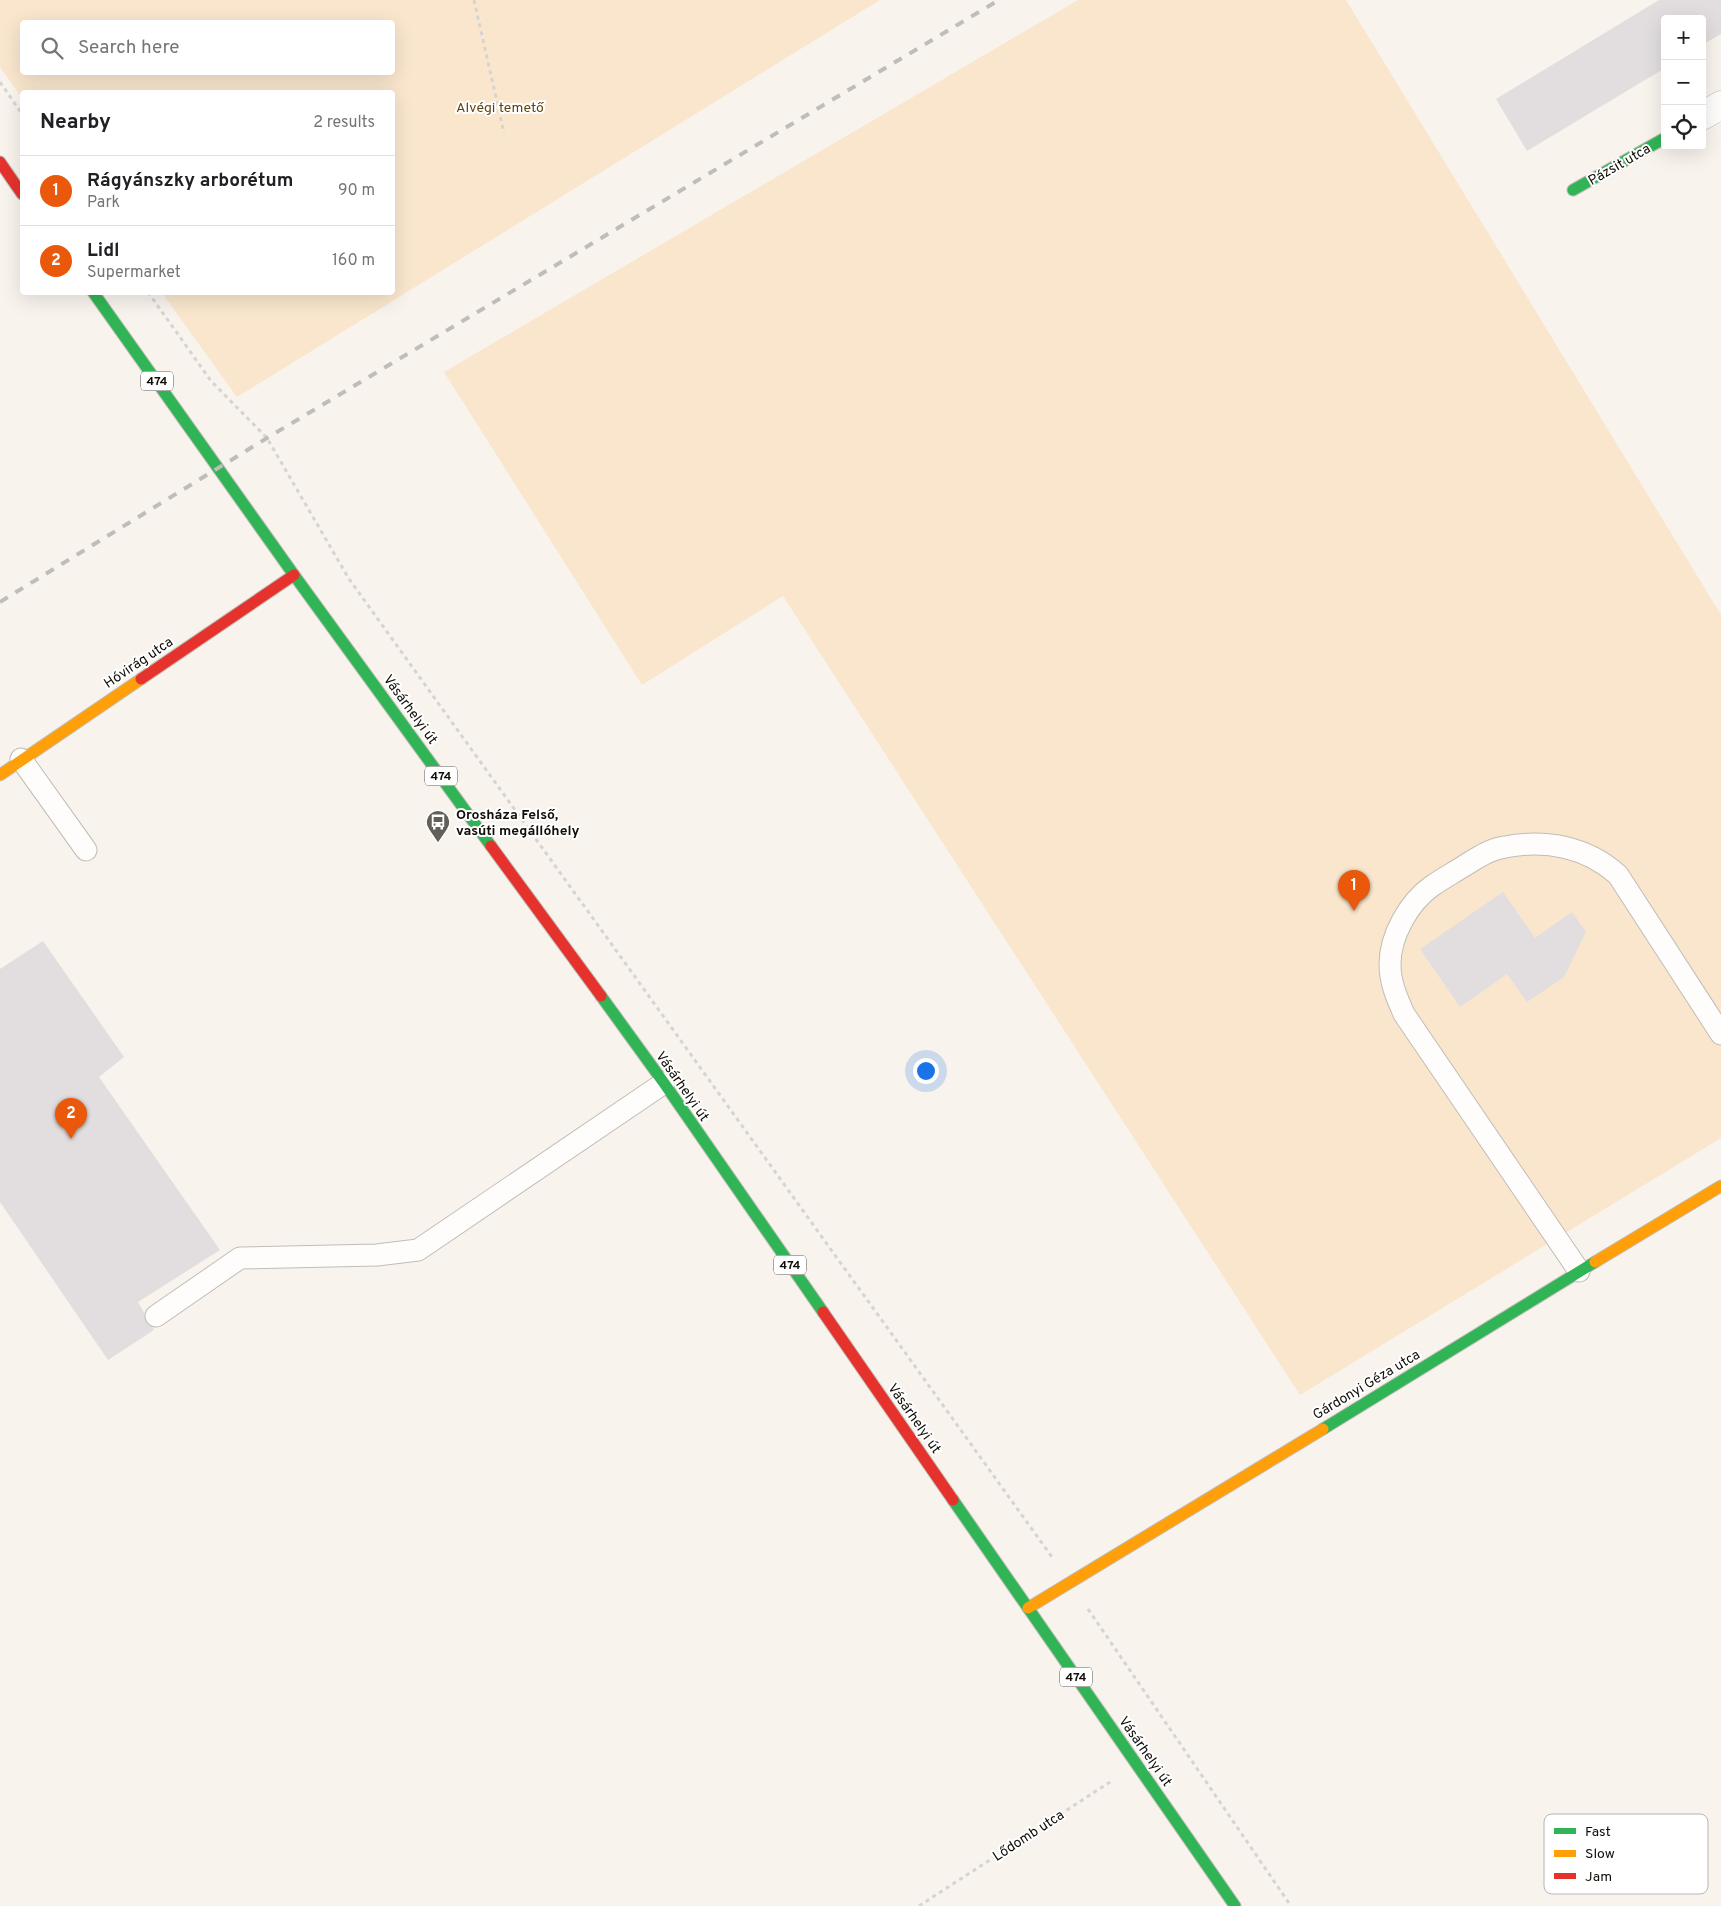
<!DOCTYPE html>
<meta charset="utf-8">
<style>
:root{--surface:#fff;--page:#f2f2f2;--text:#202124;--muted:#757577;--line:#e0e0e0;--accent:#ea580c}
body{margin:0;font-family:Overpass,sans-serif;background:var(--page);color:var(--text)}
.controls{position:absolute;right:15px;top:15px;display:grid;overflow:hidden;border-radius:5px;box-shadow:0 5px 20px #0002}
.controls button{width:45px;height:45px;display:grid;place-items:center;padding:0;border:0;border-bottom:1px solid var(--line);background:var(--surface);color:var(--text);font:25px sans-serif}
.you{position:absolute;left:925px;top:1070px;width:18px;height:18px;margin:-12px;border:4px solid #fff;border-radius:50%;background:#1a73e8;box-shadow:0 0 0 8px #1a73e833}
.badge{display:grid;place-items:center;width:32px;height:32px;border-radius:50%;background:var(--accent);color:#fff;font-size:16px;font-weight:700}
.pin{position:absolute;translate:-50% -41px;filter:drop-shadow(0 1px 2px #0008)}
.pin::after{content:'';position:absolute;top:26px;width:18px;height:15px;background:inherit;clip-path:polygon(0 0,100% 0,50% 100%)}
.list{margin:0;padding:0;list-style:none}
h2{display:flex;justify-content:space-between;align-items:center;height:65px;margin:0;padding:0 20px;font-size:21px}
h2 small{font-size:16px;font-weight:400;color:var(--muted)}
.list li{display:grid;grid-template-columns:32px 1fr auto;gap:15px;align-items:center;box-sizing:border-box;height:70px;padding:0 20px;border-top:1px solid var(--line)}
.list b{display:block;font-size:19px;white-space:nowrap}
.list p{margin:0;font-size:16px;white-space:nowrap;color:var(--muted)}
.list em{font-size:16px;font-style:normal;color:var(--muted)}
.icon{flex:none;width:28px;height:28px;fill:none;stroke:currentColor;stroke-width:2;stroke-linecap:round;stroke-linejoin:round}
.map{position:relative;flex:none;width:1721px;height:1906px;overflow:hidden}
.search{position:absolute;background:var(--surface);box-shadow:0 5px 20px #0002;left:20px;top:20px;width:375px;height:55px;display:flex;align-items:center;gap:12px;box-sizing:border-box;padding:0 18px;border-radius:5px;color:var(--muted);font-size:19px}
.panel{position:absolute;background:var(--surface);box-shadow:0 5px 20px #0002;left:20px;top:90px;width:375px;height:205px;border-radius:5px}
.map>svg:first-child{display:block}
.green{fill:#f9e6cd;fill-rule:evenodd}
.building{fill:#e2dedf}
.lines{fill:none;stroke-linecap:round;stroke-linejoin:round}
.lane-casing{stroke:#c0bdb7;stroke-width:23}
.street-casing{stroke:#c0bdb7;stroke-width:29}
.fast-casing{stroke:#c0bdb7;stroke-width:13}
.slow-casing{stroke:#c0bdb7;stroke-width:13}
.jam-casing{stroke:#c0bdb7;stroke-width:13}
.path{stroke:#d5d4d2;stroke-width:3;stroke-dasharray:4 4;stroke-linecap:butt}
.lane{stroke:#fefdfc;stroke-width:21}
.street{stroke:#fefdfc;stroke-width:28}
.fast{stroke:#30b455;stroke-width:11}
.slow{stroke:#ff9f0a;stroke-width:11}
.jam{stroke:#e5322d;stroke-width:11}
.rail{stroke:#bebdbb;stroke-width:4;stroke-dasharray:9 9;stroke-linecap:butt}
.labels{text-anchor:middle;stroke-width:4;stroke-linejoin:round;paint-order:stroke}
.shield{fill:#fff;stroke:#585652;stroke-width:1}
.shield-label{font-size:12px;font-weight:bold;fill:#110d08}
.park-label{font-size:14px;fill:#604212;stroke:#fff}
.street-label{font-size:14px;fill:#110d08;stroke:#fff}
.poi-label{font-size:14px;font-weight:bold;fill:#110d08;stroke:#fff;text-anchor:start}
.key{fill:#fff;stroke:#b8b6b5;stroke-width:1}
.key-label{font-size:14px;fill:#110d08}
</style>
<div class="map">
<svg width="1721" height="1906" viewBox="0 0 1721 1906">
<rect width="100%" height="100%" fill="#f8f3ed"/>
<path class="green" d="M0 0H880L237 397 162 293 392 292V92H22V98L0 67ZM22 22H392V72H22Z
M1078 0H1346L1721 615V1138L1300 1395 783 596 642 685 444 372Z"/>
<path class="building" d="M1659 0H1721V34L1702 45V19H1665V68L1527 151 1496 99Z
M1503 892 1535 938 1572 912 1586 932 1564 977 1527 1002 1507 974 1460 1007 1420 949Z
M43 941 124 1057 99 1077 220 1250 138 1302 154 1330 108 1360 0 1202V969Z"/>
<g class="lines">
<g class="lane-casing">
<path id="lane" d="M21 759 86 850
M1579 1271 1404 1014C1397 998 1390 983 1390 964 1390 936 1409 902 1432 886 1442 879 1453 873 1464 866 1477 858 1490 849 1505 847 1546 839 1587 847 1618 875L1721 1034
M156 1316 240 1258 377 1255 418 1250 664 1083"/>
</g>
<g class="street-casing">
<path id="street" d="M1702 116 1721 105"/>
</g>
<g class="fast-casing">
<path id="fast" d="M1573 190 1665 138
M93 292 294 575 491 846
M601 996 664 1083 823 1312
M1323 1429 1595 1262
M953 1500 1235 1906"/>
</g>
<g class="slow-casing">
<path id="slow" d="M0 775 141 679
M1595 1262 1721 1186
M1028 1608 1323 1429"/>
</g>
<g class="jam-casing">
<path id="jam" d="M0 162 22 194
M141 679 294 575
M491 846 601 996
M823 1312 953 1500"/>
</g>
<path class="path" d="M474 0 504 133
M0 82 22 114
M148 292 211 381 267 438 349 579 1052 1557
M1088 1609 1291 1906
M919 1906 1110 1782"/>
<use href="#lane" class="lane"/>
<use href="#street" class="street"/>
<use href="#fast" class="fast"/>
<use href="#slow" class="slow"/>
<use href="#jam" class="jam"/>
<path class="rail" d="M0 602 267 438 999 0"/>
</g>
<defs>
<g id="bus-pin" transform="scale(1.25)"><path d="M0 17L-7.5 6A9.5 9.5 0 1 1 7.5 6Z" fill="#625e58" stroke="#fff"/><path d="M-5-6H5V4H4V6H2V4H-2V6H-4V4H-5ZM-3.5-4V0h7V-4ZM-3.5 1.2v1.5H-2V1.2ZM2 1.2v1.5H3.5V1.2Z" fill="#fff"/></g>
</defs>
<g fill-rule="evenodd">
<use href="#bus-pin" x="438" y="822"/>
</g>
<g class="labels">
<g class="shield">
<rect x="141" y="371.5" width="32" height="19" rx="4"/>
<rect x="425" y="766.5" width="32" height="19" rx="4"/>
<rect x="774" y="1255.5" width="32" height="19" rx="4"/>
<rect x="1060" y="1667.5" width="32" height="19" rx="4"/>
</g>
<g class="shield-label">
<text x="157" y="385">474</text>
<text x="441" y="780">474</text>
<text x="790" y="1269">474</text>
<text x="1076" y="1681">474</text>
</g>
<g class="park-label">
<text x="500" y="112">Alvégi temető</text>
</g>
<g class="street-label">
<text transform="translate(1619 164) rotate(-30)" y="5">Pázsit utca</text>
<text transform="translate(138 662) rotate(-34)" y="5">Hóvirág utca</text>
<text transform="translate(411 709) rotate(54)" y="5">Vásárhelyi út</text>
<text transform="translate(683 1086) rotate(55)" y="5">Vásárhelyi út</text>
<text transform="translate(1366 1384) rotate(-31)" y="5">Gárdonyi Géza utca</text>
<text transform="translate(915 1418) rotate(55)" y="5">Vásárhelyi út</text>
<text transform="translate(1146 1751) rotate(55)" y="5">Vásárhelyi út</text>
<text transform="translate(1028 1835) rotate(-33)" y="5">Lődomb utca</text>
</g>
<g class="poi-label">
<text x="456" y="819">Orosháza Felső,<tspan x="456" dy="16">vasúti megállóhely</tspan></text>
</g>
</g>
<rect x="1544" y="1814" width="164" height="80" rx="8" class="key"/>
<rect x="1554" y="1828" width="22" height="6" fill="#30b455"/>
<rect x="1554" y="1850" width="22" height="7" fill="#ff9f0a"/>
<rect x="1554" y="1873" width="22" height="6" fill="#e5322d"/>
<g class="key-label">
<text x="1585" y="1836">Fast</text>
<text x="1585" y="1858">Slow</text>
<text x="1585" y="1881">Jam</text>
</g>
</svg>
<div class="controls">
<button>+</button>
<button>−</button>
<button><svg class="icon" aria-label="locate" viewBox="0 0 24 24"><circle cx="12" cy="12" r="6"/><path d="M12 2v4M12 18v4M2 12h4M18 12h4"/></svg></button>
</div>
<div class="you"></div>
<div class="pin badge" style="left:1354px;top:911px">1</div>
<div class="pin badge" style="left:71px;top:1139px">2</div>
<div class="search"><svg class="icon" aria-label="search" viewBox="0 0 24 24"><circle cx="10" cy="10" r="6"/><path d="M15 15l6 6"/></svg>Search here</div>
<section class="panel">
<h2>Nearby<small>2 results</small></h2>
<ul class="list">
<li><span class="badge">1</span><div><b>Rágyánszky arborétum</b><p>Park</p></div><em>90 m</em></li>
<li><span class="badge">2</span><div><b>Lidl</b><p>Supermarket</p></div><em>160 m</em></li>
</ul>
</section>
</div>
